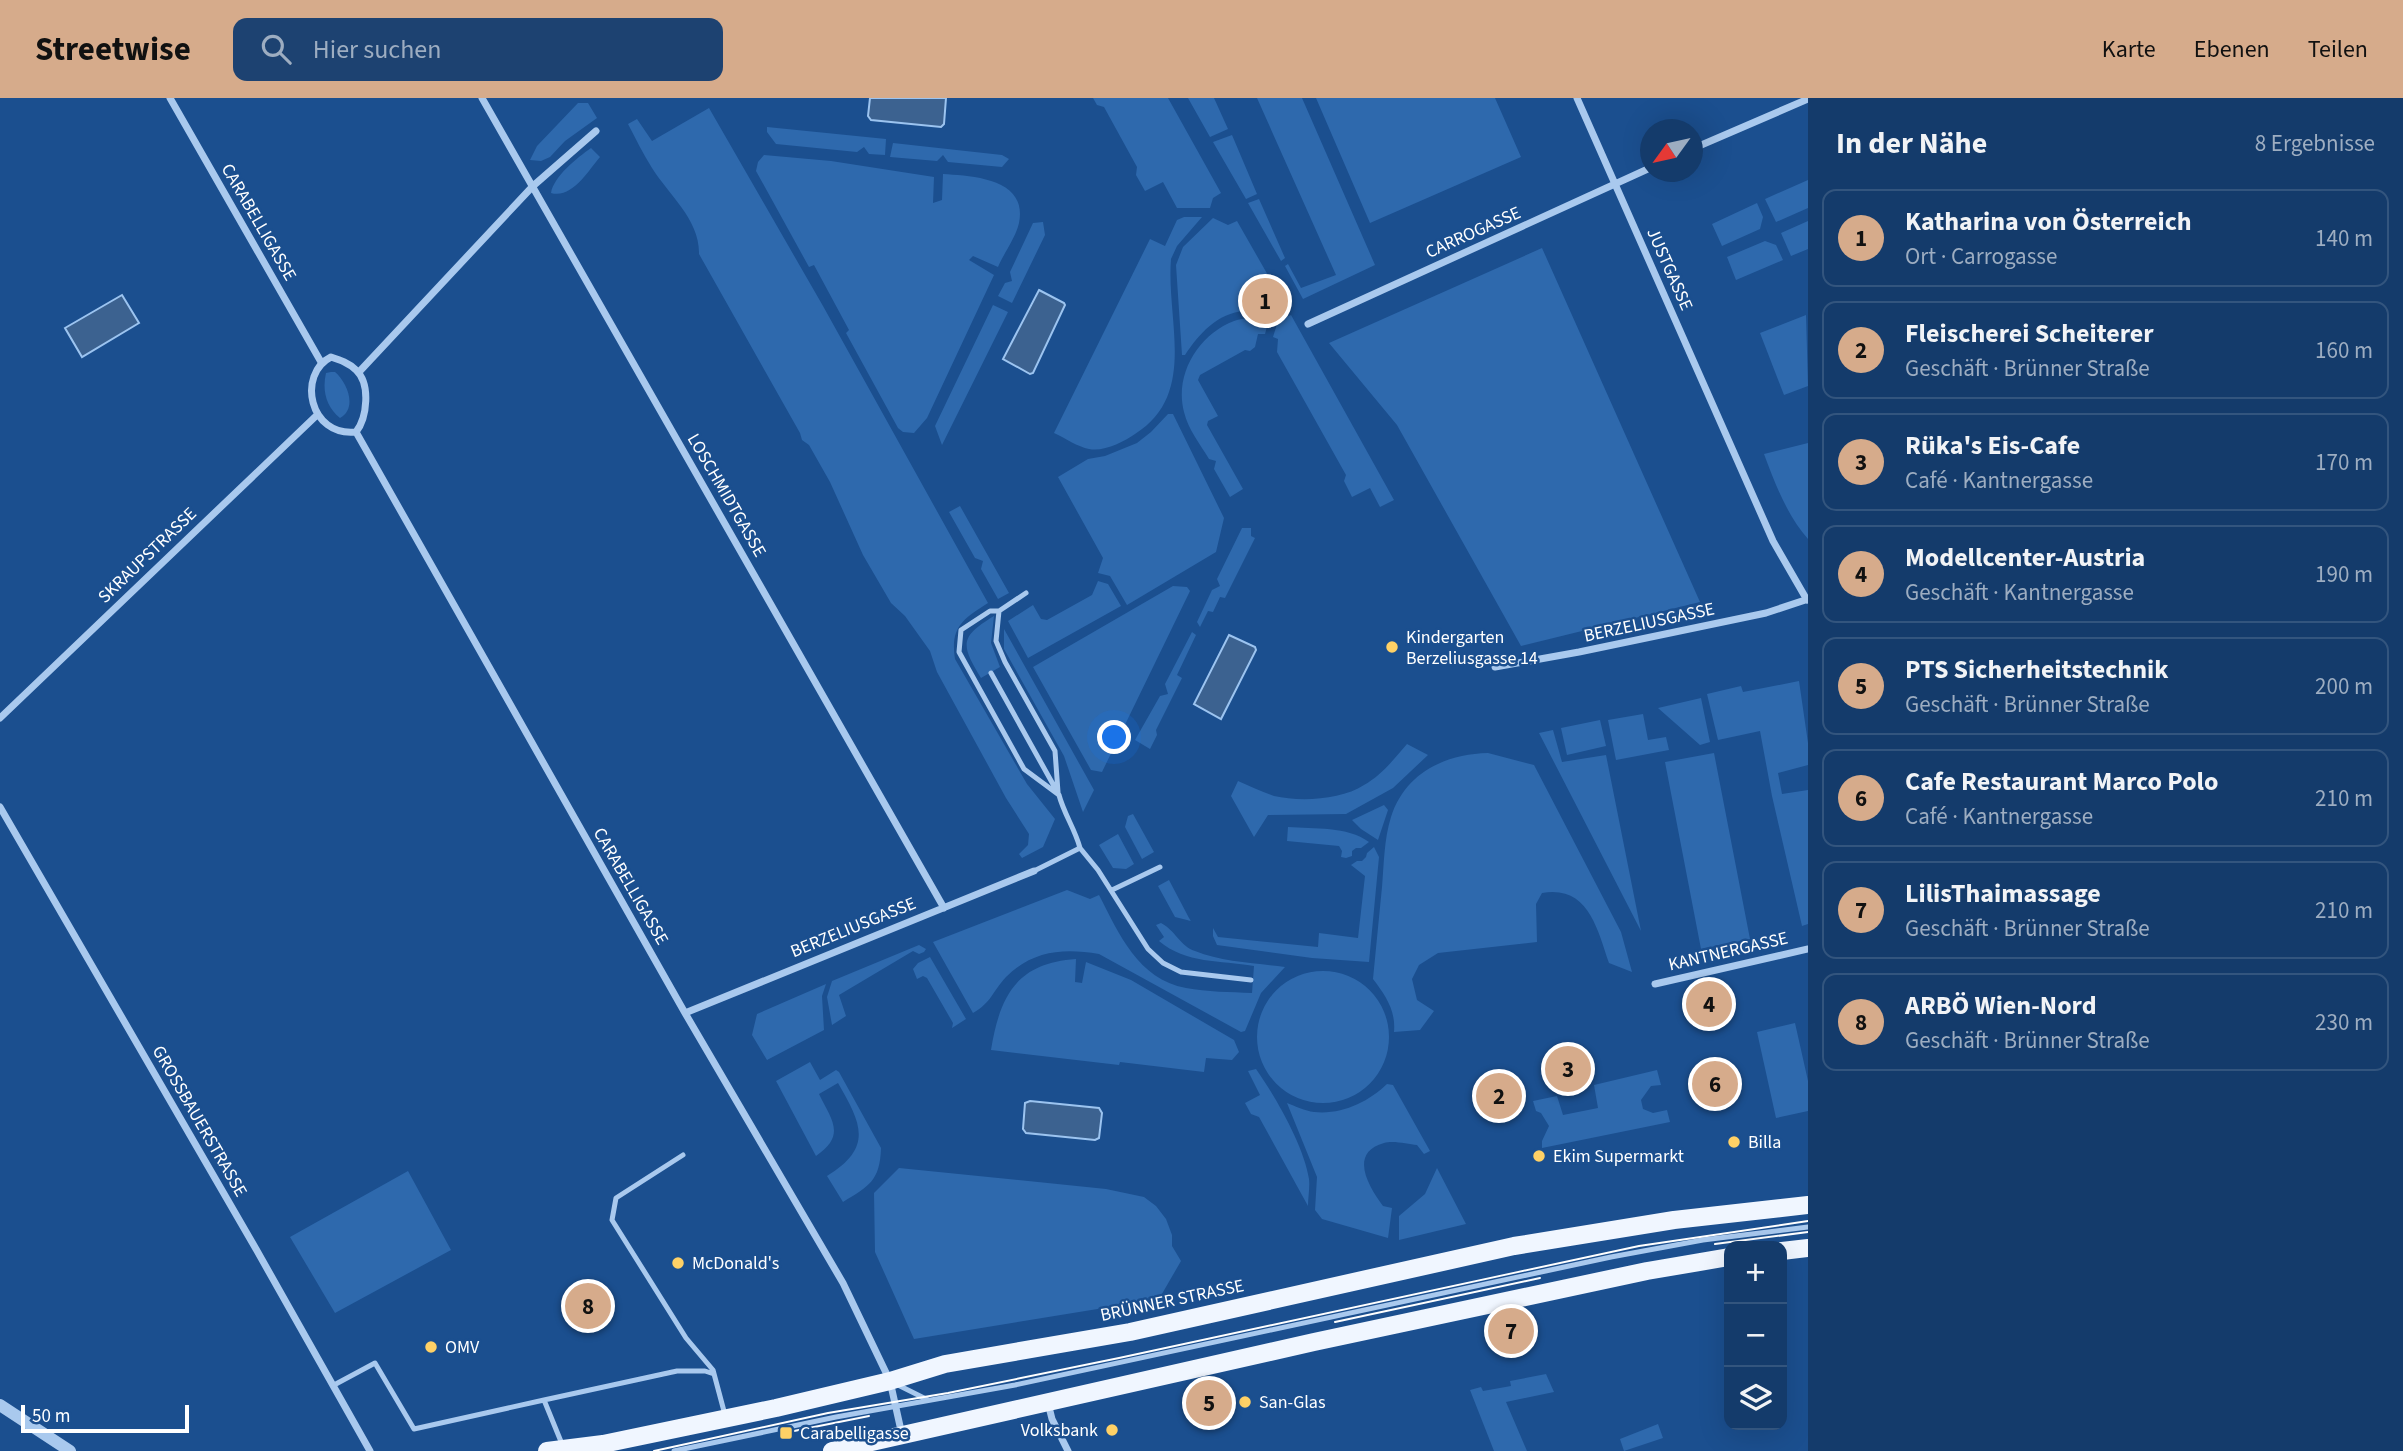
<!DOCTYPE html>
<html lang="de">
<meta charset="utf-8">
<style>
:root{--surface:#143b6b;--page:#1d4271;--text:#f1f3f6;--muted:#9dadc1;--line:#33557e;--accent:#d6ab8b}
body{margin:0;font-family:"Source Sans 3",sans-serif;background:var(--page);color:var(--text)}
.controls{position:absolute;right:21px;bottom:21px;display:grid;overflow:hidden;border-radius:14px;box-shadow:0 7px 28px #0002}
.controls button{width:63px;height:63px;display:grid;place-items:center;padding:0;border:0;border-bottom:2px solid var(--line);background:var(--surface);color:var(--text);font:35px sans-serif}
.compass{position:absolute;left:1640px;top:21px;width:63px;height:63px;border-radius:50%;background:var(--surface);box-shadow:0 7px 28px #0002;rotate:237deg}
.scale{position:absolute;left:21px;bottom:18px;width:168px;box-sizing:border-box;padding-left:7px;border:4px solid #fff;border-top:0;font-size:19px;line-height:24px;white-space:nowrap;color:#fff;-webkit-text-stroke:5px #1b4f8f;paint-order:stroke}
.you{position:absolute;left:1115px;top:640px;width:24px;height:24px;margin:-18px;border:5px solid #fff;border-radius:50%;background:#1a73e8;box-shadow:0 0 0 10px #1a73e833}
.badge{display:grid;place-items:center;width:46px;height:46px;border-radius:50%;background:var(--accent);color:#111;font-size:23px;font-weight:700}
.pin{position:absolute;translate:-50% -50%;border:4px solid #fff;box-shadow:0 2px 7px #0006}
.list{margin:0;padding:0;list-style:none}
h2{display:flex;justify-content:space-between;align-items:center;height:91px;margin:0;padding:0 28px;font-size:30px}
h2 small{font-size:23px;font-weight:400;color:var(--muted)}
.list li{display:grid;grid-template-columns:46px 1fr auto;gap:21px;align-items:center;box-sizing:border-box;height:98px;margin:0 14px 14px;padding:0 14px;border:2px solid var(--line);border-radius:14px}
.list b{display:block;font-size:26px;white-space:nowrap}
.list p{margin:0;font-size:23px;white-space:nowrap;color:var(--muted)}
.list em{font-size:23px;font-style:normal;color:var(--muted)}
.icon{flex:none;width:38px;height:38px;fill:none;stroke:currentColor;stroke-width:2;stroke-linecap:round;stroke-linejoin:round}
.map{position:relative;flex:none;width:1808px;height:1353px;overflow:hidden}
header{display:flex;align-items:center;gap:42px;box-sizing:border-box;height:98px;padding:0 35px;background:var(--accent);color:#111}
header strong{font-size:33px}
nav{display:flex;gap:38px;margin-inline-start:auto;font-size:24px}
.search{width:490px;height:63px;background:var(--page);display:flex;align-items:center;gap:18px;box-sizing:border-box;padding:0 24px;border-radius:14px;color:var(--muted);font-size:26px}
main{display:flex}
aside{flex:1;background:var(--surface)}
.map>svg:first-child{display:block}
.green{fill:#2e69ad}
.water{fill:#3c6290;stroke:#9cc4f0;stroke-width:2}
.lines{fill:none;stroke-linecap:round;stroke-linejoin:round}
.service{stroke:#a9c9ee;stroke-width:5}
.minor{stroke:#a9c9ee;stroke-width:7}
.tertiary{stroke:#a9c9ee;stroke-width:12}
.primary{stroke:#f0f6ff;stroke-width:18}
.tram{stroke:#fff;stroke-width:2}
.poi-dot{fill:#ffd166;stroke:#1b4f8f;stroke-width:2.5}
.labels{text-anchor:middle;stroke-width:5;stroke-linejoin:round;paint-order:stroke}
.street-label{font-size:18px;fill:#fff;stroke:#1b4f8f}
.poi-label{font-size:18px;fill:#fff;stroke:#1b4f8f;text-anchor:start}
</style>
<header>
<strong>Streetwise</strong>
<div class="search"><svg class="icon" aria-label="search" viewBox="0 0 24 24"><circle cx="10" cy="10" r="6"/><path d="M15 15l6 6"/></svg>Hier suchen</div>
<nav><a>Karte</a><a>Ebenen</a><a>Teilen</a></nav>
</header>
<main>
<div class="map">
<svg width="1808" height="1353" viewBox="0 0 1808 1353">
<rect width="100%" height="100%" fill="#1b4f8f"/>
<path class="green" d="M1093 0H1168L1221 95 1213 100 1210 110H1177L1163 84 1145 93 1136 77 1137 69 1104 9 1097 7Z
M1188 0H1214L1228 31 1210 39Z
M1257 0H1302L1375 167 1303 201 1285 168 1288 166 1301 190 1336 177Z
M1316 0H1495L1521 59 1370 125Z
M578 5H588L597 20 565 43 550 59 541 63 530 62 537 48Z
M709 10 823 208 988 505C963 521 950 529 955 561L1027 686 1055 721 1043 749 1022 760 1019 756 1028 747 1029 736 1006 700 937 574 930 553 905 518 891 505 863 457 830 384 809 347 802 342 800 335 699 156C700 122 669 97 652 70 643 56 636 41 628 26L637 21 652 43Z
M767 29 886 41 885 57 869 56 864 49 857 54 776 46 767 34Z
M1232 37 1257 96 1246 101 1213 44Z
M893 45 1002 57 1009 61 1002 69 948 64 943 57 937 63 890 59Z
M591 50 600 59C588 73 572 101 551 95 554 78 577 60 591 50Z
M764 57 831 63 934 79 933 105 942 102 943 76C972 78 1028 80 1019 125 1016 139 1004 155 998 169L973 158 969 162 994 177 927 320 914 335 903 334 898 330 846 235 849 232 814 167 809 169 756 73 758 64Z
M1808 82V110L1776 124 1765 101Z
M1259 101 1285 160 1281 163 1248 105Z
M1757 105 1763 119 1760 131 1722 148 1712 126Z
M1184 119H1202L1177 148 1171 161C1166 223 1198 296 1135 336 1123 344 1104 354 1089 351 1078 349 1065 340 1054 335L1150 141 1165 148 1177 122Z
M1213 120 1228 127 1237 123 1285 207 1283 210C1271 215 1258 212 1245 213 1217 215 1199 236 1185 257H1182L1176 167 1183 149Z
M1808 123V151L1791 158 1781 135Z
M1043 124 1045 137 1012 205 998 198 1005 185 1012 183 1010 174 1033 125Z
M1765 143 1776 147 1783 162 1736 182 1727 159Z
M1542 150 1700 504 1521 548 1397 327 1329 245Z
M993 207 1008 214 942 347 935 328Z
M1291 217 1394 402 1380 409 1370 390 1352 399 1344 383 1346 377 1277 254 1278 241 1273 239 1278 223Z
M1806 217 1808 288 1784 297 1760 235Z
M1261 219 1269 221 1265 236H1258L1255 249 1250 253 1245 252 1200 277 1198 282 1218 318 1208 323 1207 327 1243 391 1230 399 1214 371 1216 363 1209 361C1200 346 1188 331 1184 314 1174 276 1199 236 1234 223 1242 220 1252 220 1261 219Z
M331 274H335C347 284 358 310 340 320 326 309 322 292 326 275Z
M1168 316H1173L1224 420 1216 454 1127 507 1110 478 1098 475 1103 460 1058 379 1088 361 1105 358 1137 345 1151 334Z
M1808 345V441C1787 417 1775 386 1764 356Z
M960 408 1009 495 998 501 981 471 983 463 975 460 949 414Z
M1242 430H1251V438L1255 440 1225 500 1220 499 1213 514 1208 513 1200 529 1197 524 1212 492 1220 488 1217 481Z
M1098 483 1108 486 1121 508 1028 560 1008 523 1033 507 1041 521 1047 522 1092 497Z
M1173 488 1187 489 1190 493 1102 674 1091 672 1033 569Z
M994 518 991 545 1000 569 981 580C961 547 959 539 994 518Z
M1004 531 1094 692 1083 714 1064 658 1004 551Z
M1192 534 1196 537 1177 577 1182 580 1156 632 1157 637 1150 651 1135 642 1160 598 1168 596 1165 586Z
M1799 583 1808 645V667L1778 675 1782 696 1808 692V826L1802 828 1772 698 1760 633 1718 642 1707 596 1741 588 1743 594Z
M1701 600 1710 644 1700 647 1658 610Z
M1643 616 1648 642 1666 639 1669 652 1616 662 1608 622Z
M1600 622 1606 648 1567 657 1561 630Z
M1553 632 1562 664 1606 657 1641 833 1539 635Z
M1407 646 1428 657 1393 690 1346 716 1268 717 1254 739 1231 698 1238 683C1250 688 1262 694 1274 698 1300 704 1341 702 1364 687 1382 677 1394 661 1407 646Z
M1488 655 1534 667 1621 834 1632 874 1609 865C1597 830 1588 787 1542 795L1536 806 1537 844 1438 855 1419 867 1412 881 1417 902 1434 913 1420 932 1394 934C1396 912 1385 897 1373 881 1376 850 1379 819 1382 789 1384 766 1384 741 1391 719 1405 675 1445 656 1488 655Z
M1714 655 1750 841 1701 851 1665 664Z
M1384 707 1388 712 1378 742 1361 731 1352 722Z
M1133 716 1154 754 1142 761 1125 729 1128 718Z
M1288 729C1314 731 1347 728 1369 744L1361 750H1356L1352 753V758L1346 760 1341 759 1342 753 1339 748 1287 743Z
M1118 736 1134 766 1126 771 1113 770 1099 747Z
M1374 749 1379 759 1369 864 1312 860 1217 847 1213 838V830L1218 839 1318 849 1319 835 1358 840 1365 778 1351 767 1357 763H1362L1366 759 1367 755Z
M1169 782 1189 820 1191 823 1175 819 1158 788Z
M1067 792 1090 801 1099 797C1119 836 1138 881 1186 890 1207 894 1230 894 1252 895L1254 868C1220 862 1186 866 1159 843L1164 839 1156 827 1161 825C1175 832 1180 848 1195 853 1222 864 1256 865 1285 869L1261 895 1245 933 1241 934 1099 856C1064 850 1033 852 1006 879 992 894 992 904 973 915L933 844Z
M919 847 926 851 924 854 919 856 913 853 839 897 846 918 832 927 827 899 832 883Z
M930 859 966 921 952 930 953 925 927 880 923 878 917 881 913 871 918 865Z
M1076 861 1075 884 1082 885 1086 864 1131 882 1234 942 1239 954 1232 962 1206 960 1204 974 1120 964 1119 967 991 952C1000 897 1017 865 1076 861Z
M1257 939a66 66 0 1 1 132 0a66 66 0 1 1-132 0Z
M826 886 822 898 824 932 767 962 752 937 757 916Z
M1795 925 1808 983V1013L1776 1020 1757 934Z
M810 964 820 982 836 972 839 974 881 1050C880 1083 869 1088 843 1104L827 1078C874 1049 861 1025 838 985L819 996C831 1021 847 1037 816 1058L776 983Z
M1256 971C1275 998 1304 1048 1309 1081 1310 1089 1308 1100 1308 1108L1259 1019 1251 1016 1245 1005 1260 997 1248 973Z
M1657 972 1661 987 1651 988 1641 1002 1643 1011 1653 1015 1667 1012 1670 1024 1542 1050V1043L1549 1028 1541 1015 1536 1013 1533 1003 1557 998 1563 1017 1598 1010 1594 987Z
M1387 986 1393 987 1430 1053 1424 1056 1417 1047C1408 1046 1393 1042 1384 1045 1348 1055 1369 1089 1383 1108L1392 1110 1388 1140 1322 1121 1315 1112 1317 1079 1287 1005C1295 1008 1305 1013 1314 1014 1342 1017 1368 1004 1387 986Z
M899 1070 1106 1091 1144 1099 1156 1108 1166 1121 1172 1137V1148L1181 1163 1159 1201 914 1241 875 1154 874 1095Z
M1437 1070 1466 1126 1399 1142V1118L1425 1096Z
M408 1073 451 1152 335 1215 290 1139Z
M1546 1276 1554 1294 1506 1304 1527 1353H1494L1470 1292 1481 1289 1483 1293 1511 1288 1510 1283Z
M1658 1326 1663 1340 1624 1353 1620 1341Z"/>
<path class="water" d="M870 0H946L944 26 941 29 871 22 868 18Z
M1039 192 1064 205 1065 207 1033 275 1030 276 1003 261Z
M122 197 139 225 82 259 65 230Z
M1229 537 1255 549 1256 552 1221 621 1194 606Z
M1030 1003 1099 1010 1102 1015 1099 1040 1095 1042 1026 1035 1023 1031 1025 1005Z"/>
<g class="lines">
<path class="service" d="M1026 495 999 513H990L961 532 959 554 1024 671 1059 697
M999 513 996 543 1005 564 1055 653 1058 694
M991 575 1059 697C1064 716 1075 731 1080 750L1034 773
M1080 750 1098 772 1148 851 1163 865 1181 874 1251 882
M1112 792 1160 769
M683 1057 616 1100 612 1122 686 1240 713 1272 725 1317
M896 1286 928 1302
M334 1287 375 1265 414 1331 544 1302 562 1346
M544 1302 677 1273H705L714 1276
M674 1353 836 1319 1015 1287 1611 1159 1703 1142 1808 1129"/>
<path class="minor" d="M170 0 321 264
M482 0 944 810
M1577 0 1773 443 1807 502
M1692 51 1808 1
M1308 226 1650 70
M331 259C340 262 349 265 356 272 371 286 367 320 356 334 309 339 297 276 331 259Z
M359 274 533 88 596 33
M356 334 685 915 843 1185 890 1283 902 1337
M1495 569 1579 554 1766 515 1808 501
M0 620 317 317
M0 709 256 1151 370 1353
M1655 886 1808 851
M685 915 1034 773
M1048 1305 1052 1321 1068 1353"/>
<path class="tertiary" d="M0 1307 70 1353"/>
<path class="primary" d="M1782 1153 1808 1150
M547 1353 603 1346 776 1310 890 1283 945 1266 1130 1234 1514 1148 1674 1122 1808 1107
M832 1353 1314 1244 1647 1173 1729 1159"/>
<path class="tram" d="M1715 1146 1808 1134
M1335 1224 1540 1180
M779 1336 869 1318
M654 1353 828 1315 948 1295 1119 1260 1639 1148 1808 1123"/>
</g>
<g class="poi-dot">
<circle cx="1392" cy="549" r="7"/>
<circle cx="1734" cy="1044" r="7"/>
<circle cx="1539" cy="1058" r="7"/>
<circle cx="678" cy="1165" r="7"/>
<circle cx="431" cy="1249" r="7"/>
<circle cx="1245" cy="1304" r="7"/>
<circle cx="1112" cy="1332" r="7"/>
<rect x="779" y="1328" width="14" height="14" rx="3.5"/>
</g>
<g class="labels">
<g class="street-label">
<text transform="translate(259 124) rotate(60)" y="6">CARABELLIGASSE</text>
<text transform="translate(1473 134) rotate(-24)" y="6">CARROGASSE</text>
<text transform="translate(1670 171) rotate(66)" y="6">JUSTGASSE</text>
<text transform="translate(727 397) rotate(60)" y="6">LOSCHMIDTGASSE</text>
<text transform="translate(147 457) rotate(-44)" y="6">SKRAUPSTRASSE</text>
<text transform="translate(1649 524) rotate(-12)" y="6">BERZELIUSGASSE</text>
<text transform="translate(631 788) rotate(60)" y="6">CARABELLIGASSE</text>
<text transform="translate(853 829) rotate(-22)" y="6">BERZELIUSGASSE</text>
<text transform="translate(1728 853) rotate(-13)" y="6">KANTNERGASSE</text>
<text transform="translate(200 1023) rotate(60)" y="6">GROSSBAUERSTRASSE</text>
<text transform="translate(1172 1202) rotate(-12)" y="6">BRÜNNER STRASSE</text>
</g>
<g class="poi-label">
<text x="1406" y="545">Kindergarten<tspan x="1406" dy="21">Berzeliusgasse 14</tspan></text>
<text x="1748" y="1050">Billa</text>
<text x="1553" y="1064">Ekim Supermarkt</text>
<text x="692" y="1171">McDonald's</text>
<text x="445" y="1255">OMV</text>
<text x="1259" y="1310">San-Glas</text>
<text x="1098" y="1338" text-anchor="end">Volksbank</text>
<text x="800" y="1341">Carabelligasse</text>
</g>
</g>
</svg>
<div class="controls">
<button>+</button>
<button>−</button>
<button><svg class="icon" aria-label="layers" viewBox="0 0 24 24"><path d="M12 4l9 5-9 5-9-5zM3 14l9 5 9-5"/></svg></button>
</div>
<svg class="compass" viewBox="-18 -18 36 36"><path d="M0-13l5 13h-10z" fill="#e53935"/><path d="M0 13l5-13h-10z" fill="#9dadc1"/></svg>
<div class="scale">50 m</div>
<div class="you"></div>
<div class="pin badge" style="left:1265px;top:203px">1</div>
<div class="pin badge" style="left:1499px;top:998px">2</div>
<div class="pin badge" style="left:1568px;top:971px">3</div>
<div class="pin badge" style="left:1709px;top:906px">4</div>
<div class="pin badge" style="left:1209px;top:1305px">5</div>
<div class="pin badge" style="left:1715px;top:986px">6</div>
<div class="pin badge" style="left:1511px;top:1233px">7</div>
<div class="pin badge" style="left:588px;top:1208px">8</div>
</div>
<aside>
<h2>In der Nähe<small>8 Ergebnisse</small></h2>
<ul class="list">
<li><span class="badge">1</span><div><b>Katharina von Österreich</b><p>Ort · Carrogasse</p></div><em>140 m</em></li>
<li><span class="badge">2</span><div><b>Fleischerei Scheiterer</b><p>Geschäft · Brünner Straße</p></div><em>160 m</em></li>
<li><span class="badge">3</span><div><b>Rüka's Eis-Cafe</b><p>Café · Kantnergasse</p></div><em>170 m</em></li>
<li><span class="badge">4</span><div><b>Modellcenter-Austria</b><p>Geschäft · Kantnergasse</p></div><em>190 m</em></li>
<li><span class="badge">5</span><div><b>PTS Sicherheitstechnik</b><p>Geschäft · Brünner Straße</p></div><em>200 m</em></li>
<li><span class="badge">6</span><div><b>Cafe Restaurant Marco Polo</b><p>Café · Kantnergasse</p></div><em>210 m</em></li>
<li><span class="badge">7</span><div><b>LilisThaimassage</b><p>Geschäft · Brünner Straße</p></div><em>210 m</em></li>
<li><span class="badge">8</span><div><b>ARBÖ Wien-Nord</b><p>Geschäft · Brünner Straße</p></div><em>230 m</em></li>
</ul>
</aside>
</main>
